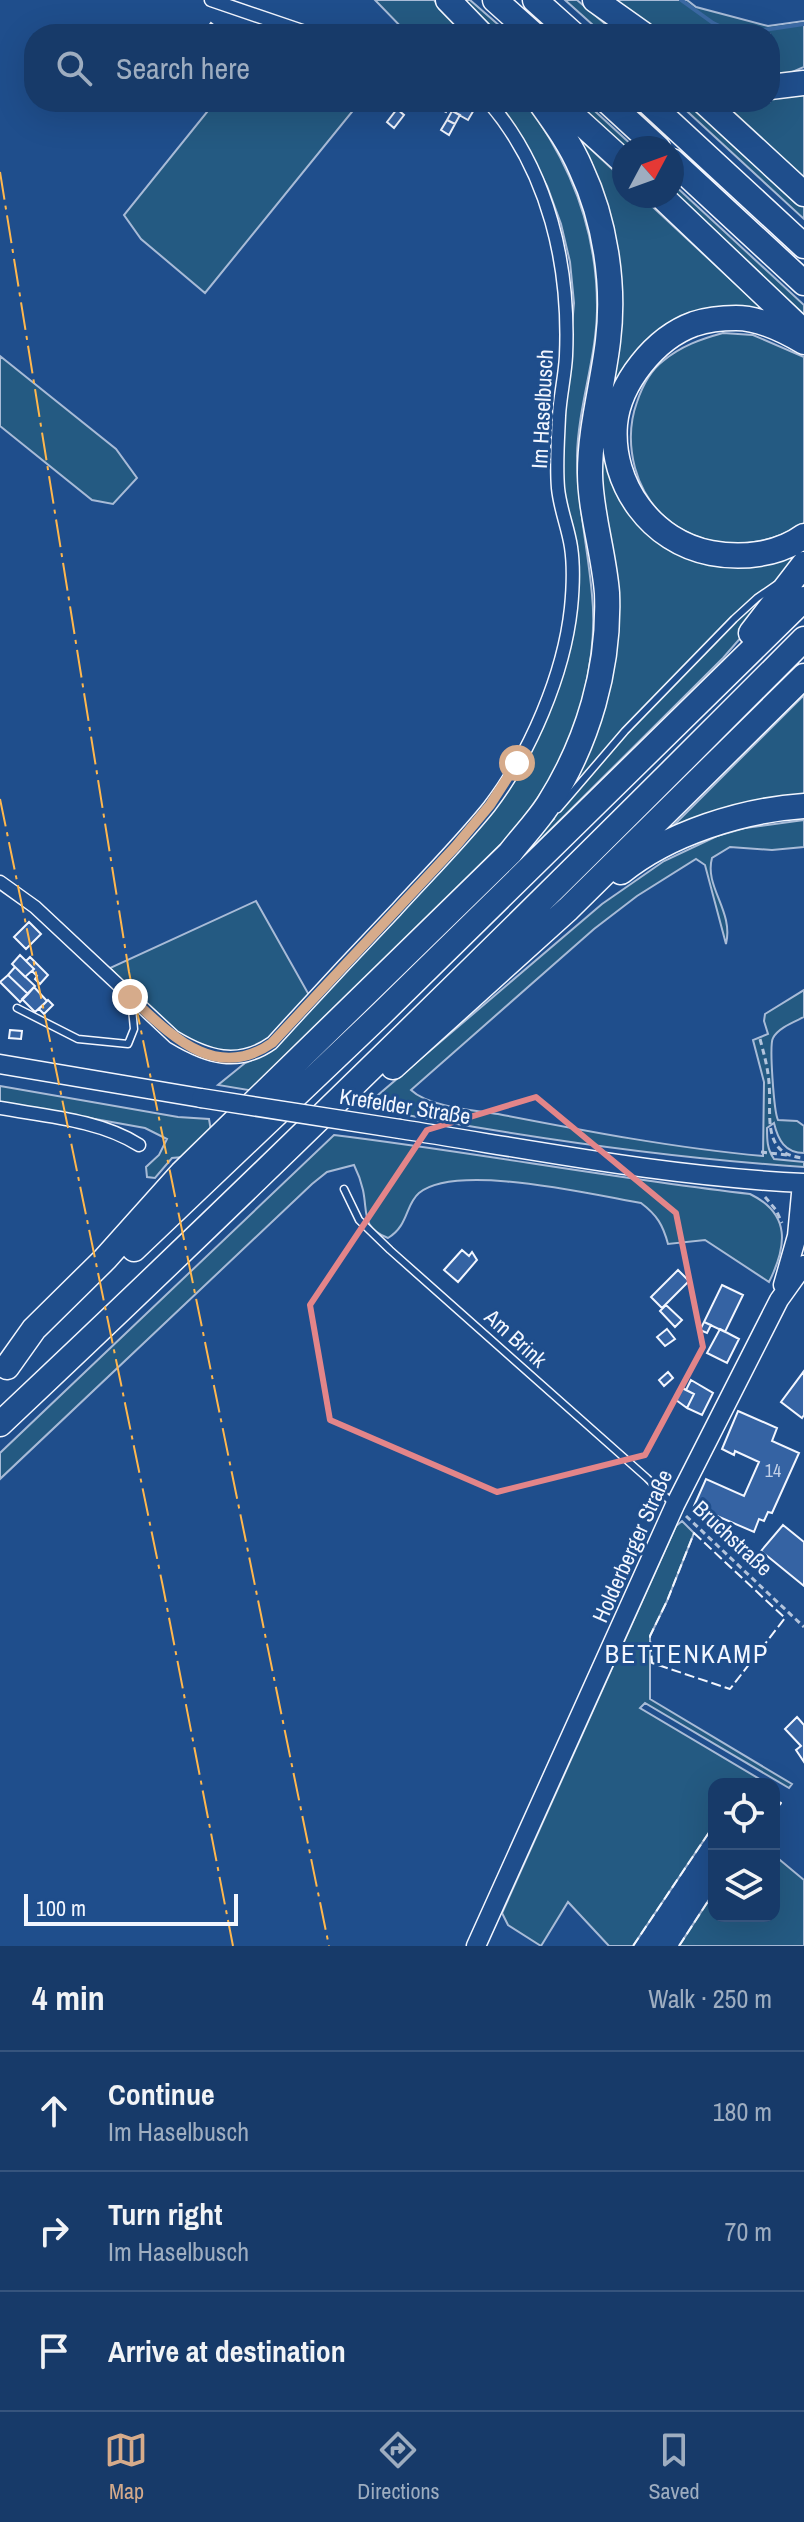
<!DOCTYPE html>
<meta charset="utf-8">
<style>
:root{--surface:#173a69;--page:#244571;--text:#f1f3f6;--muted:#9eadc0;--line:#36547d;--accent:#d6ab8b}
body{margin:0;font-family:"Archivo Narrow",sans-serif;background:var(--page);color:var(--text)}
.controls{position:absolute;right:24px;bottom:24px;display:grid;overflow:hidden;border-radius:16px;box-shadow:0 8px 32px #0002}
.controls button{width:72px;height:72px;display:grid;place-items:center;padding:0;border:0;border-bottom:2px solid var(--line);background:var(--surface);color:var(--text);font:40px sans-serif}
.compass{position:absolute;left:612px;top:136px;width:72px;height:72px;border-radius:50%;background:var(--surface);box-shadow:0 8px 32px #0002;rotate:49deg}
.scale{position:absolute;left:24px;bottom:20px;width:214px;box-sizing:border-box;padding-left:8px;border:4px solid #f2f6ff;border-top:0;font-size:22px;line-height:28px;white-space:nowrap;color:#f2f6ff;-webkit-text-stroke:6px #1f4e8c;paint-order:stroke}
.stop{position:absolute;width:24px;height:24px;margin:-18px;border:6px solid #d6ab8b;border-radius:50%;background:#fff}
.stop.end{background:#d6ab8b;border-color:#fff;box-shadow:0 2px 8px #0008}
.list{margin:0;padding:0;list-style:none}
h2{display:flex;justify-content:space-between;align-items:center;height:104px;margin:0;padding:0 32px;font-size:34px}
h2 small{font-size:26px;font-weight:400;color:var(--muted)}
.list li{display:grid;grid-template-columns:52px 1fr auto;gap:24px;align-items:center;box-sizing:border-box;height:120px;padding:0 32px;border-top:2px solid var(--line)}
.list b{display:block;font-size:30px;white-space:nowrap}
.list p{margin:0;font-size:26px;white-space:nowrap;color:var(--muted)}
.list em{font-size:26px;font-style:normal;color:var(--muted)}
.icon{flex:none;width:44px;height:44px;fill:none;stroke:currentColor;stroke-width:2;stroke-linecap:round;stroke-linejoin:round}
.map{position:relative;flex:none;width:804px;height:1946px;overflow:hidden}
.search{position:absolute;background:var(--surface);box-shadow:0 8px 32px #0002;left:24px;right:24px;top:24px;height:88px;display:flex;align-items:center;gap:20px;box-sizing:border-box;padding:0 28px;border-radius:32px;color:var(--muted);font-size:30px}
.sheet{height:464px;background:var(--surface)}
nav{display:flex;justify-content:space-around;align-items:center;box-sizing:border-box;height:112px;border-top:2px solid var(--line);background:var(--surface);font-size:22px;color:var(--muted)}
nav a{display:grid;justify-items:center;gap:4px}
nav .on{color:var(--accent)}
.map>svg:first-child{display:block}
.green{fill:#245a82;stroke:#a8bbd7;stroke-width:2}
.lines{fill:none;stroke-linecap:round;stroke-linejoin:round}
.stream{stroke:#3b69a3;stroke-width:4}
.building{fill:#3563a3;stroke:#f2f6ff;stroke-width:2}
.service-casing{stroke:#f2f6ff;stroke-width:9}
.minor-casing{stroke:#f2f6ff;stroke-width:15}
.secondary-casing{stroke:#f2f6ff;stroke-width:21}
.motorway-casing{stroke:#f2f6ff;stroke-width:27}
.path{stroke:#b3c4dc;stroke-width:3;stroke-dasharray:6 4;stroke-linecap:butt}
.service{stroke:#1f4e8c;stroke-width:6}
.minor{stroke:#1f4e8c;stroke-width:12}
.secondary{stroke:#1f4e8c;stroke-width:18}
.motorway{stroke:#1f4e8c;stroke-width:24}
.secondary-bridge-casing{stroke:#f2f6ff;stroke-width:21;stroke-linecap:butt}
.secondary-bridge{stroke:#1f4e8c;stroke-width:18}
.fence{stroke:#f2f6ff;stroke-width:2;stroke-dasharray:10 4;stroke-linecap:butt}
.power{stroke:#ffb74d;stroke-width:2;stroke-dasharray:28 6 4 6;stroke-linecap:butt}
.route{stroke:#d6ab8b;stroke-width:10}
.marked{fill:none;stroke:#e38589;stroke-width:6;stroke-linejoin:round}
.labels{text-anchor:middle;stroke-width:6;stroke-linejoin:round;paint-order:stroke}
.number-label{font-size:18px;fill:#c3d1e8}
.street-label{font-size:22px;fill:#f2f6ff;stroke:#1f4e8c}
.quarter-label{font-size:26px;letter-spacing:2px;fill:#f2f6ff;stroke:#1f4e8c}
</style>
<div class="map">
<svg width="804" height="1946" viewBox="0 0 804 1946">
<rect width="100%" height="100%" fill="#1f4e8c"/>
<path class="green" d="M375 0H434L465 34H408Z
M461 0H470L509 34H496Z
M565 0H577L617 34H603Z
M608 0H687L696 7 768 26 804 21V67L790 73 770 75V34H655Z
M804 90V179L719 102H770V94Z
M215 102H360L205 293 141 239 124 215Z
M495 102H525C571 163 598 234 597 311 596 360 578 407 577 456 577 503 588 548 592 595 598 653 581 726 552 776 538 799 522 820 505 840L254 1091 218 1085 245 1063 264 1055 281 1040 508 789 573 623 560 460 574 303 570 262 561 224 547 186 526 147Z
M568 102H585L635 148H624Z
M677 102H694L804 204V219Z
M568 128 624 180V196H641L770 316 730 312 643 354 610 450 668 544 790 557 796 564 751 626 723 658 528 852 525 848 554 819 549 814 603 695 597 474 616 337Z
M672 183 804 305V322L672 196Z
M723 333 753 335 804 357V523C742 563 656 544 635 468 629 445 629 424 637 402 642 387 650 371 663 361 681 346 701 339 723 333Z
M0 356 116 449 137 478 113 504 92 500 0 426Z
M804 695V801L658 841Z
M804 820V847L772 850 730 847 712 858C704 887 734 911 726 944L705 865 696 859 637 896 594 929 411 1090C429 1107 473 1110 498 1114 586 1131 674 1148 763 1156L764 1082 753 1040 768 1034 764 1021 765 1014 804 990V1017C794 1022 778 1028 773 1038 769 1045 774 1112 778 1120L797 1121 804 1126V1153C785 1153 778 1140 774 1123L767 1128C767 1140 767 1149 774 1159L804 1162V1167C656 1157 509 1135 364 1107L602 904 664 861 717 836 745 828Z
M256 901 309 995C293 1012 277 1034 257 1047 235 1060 195 1048 176 1034 155 1019 129 987 110 968Z
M0 1086 178 1117 209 1119 211 1131 183 1157 172 1158 155 1178 147 1177 146 1167 159 1155 167 1139 145 1128 0 1102Z
M334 1135C473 1152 610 1178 750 1194 791 1214 787 1246 769 1282L705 1240 668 1244C663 1225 657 1215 641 1203 594 1195 456 1162 419 1193 405 1205 409 1225 388 1238 361 1227 368 1214 363 1190 361 1181 358 1173 354 1165L327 1172 312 1184 0 1479V1453Z
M682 1521 694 1533 667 1601 650 1636V1699L792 1784 789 1788 645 1703 640 1708 768 1784H714V1825L633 1946H609L568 1902 541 1946 508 1925 502 1913 676 1526Z
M774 1855 804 1880V1946H679L714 1892V1916H774Z"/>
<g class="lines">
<path class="stream" d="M681 0 713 23 736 34 804 24"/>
</g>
<path class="building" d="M211 23 225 34H203Z
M436 102 448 108 446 112 434 106Z
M442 102H458L452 111 441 104Z
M458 102 478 103 468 120 452 111Z
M397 109 404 115 394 128 387 122Z
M452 111 460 115 455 124 447 120Z
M447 120 455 124 449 135 441 130Z
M29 922 41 934 26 949 14 937Z
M20 955 34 969 25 977 12 964Z
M30 957 48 975 40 984 35 979 37 976 32 971 34 969 26 961Z
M15 967 35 986 28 994 8 975Z
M8 975 28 994 20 1002 0 982Z
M34 987 47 1001 35 1012 22 999Z
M48 1000 53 1005 44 1014 39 1009Z
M10 1030 22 1031 21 1039 9 1038Z
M462 1250 469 1256 472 1252 477 1260 458 1282 444 1270Z
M678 1270 689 1281 662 1308 651 1297Z
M722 1285 743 1295 725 1332 704 1322Z
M666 1305 682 1320 675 1327 660 1311Z
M704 1322 711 1325 707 1333 700 1330Z
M667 1329 675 1339 665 1346 657 1337Z
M720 1329 739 1339 727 1363 707 1353Z
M804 1371V1415L802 1418 781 1402Z
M668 1372 673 1378 664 1386 659 1380Z
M691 1380 713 1393 702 1415 687 1408 694 1394 686 1390Z
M682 1388 694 1394 687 1408 676 1400Z
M738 1411 777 1428 772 1441 799 1453 772 1513 768 1512 764 1521 759 1519 754 1532 694 1506 706 1479 744 1496 759 1462 735 1451 734 1455 722 1449Z
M783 1525 804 1542V1586L761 1551Z
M797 1717 804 1725V1762L796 1750 801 1746 785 1729Z"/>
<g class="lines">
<g class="service-casing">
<path id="service" d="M558 809 625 731 734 619 757 598 776 585
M17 1008 78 1039 128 1044 134 1029 131 999
M344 1189 359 1220 390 1250 647 1478 672 1503"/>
</g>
<g class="minor-casing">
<path id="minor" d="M211 0 311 34
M0 882 35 907 174 1037C207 1057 238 1067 272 1043 313 998 354 954 396 910 427 876 460 843 489 807 530 754 564 674 571 608 573 588 574 567 571 547 568 527 560 509 558 488 556 464 558 440 559 416 560 396 565 376 566 356 570 266 549 172 489 102
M0 1108C45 1116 100 1120 139 1145"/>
</g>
<g class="secondary-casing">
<path id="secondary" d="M0 1064 201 1098
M400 1129C534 1150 669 1177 804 1183
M783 1285 797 1236 802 1183
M476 1946 675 1505 779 1300 804 1265"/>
</g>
<g class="motorway-casing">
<path id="motorway" d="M448 0 481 34
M495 0 533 34
M535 0 573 34
M595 0 643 34
M770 87 804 83
M558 102 624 162
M608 102 658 148
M648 102 804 246
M704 102 804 194
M672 161 804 283
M661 196 804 332
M804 342C784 330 760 318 736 318 724 318 706 320 694 324 655 338 619 383 615 424 610 485 652 542 711 553 742 559 778 555 804 536
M751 633 804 564
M621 872C669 833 743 810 804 806
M393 1067 568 909 804 676
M134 1249 379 1016 804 599
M7 1367 34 1329 105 1259 182 1173 510 853C522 837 537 822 548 805 588 742 610 668 607 593 604 553 590 511 590 473 590 428 603 384 608 341 615 284 605 220 581 169 571 145 555 123 540 102
M0 1424C273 1167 540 904 804 639"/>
</g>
<path class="path" d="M760 1039C764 1054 768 1068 769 1083 772 1114 760 1155 804 1158
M761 1152 787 1155
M765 1197 776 1210 782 1223
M686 1516 804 1627"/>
<use href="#service" class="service"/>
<use href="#minor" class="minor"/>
<use href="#secondary" class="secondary"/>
<use href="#motorway" class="motorway"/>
<g class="secondary-bridge-casing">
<path id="secondary-bridge" d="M201 1098 400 1129"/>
</g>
<use href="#secondary-bridge" class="secondary-bridge"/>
<path class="fence" d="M694 1533 785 1618 730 1689 652 1663 650 1636 667 1601Z
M741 1784H745
M774 1800 781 1803 774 1814
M633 1946 714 1825
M679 1946 714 1892"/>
<path class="power" d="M0 172 129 972 329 1946
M0 799 163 1587 233 1946"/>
</g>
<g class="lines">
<path class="route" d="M130 997C170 1034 215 1083 272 1043L455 847 490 805 517 763"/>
</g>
<path class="marked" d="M536 1097 676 1213 703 1347 645 1455 497 1492 330 1420 310 1305 427 1130Z"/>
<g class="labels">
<g class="number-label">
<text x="773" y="1477">14</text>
</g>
<g class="street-label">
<text transform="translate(542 409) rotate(-87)" y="8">Im Haselbusch</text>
<text transform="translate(405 1106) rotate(9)" y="8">Krefelder Straße</text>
<text transform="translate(516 1338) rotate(42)" y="8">Am Brink</text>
<text transform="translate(733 1538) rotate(43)" y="8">Bruchstraße</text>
<text transform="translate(632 1546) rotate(-66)" y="8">Holderberger Straße</text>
</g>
<g class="quarter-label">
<text x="687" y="1663">BETTENKAMP</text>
</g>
</g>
</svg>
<div class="controls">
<button><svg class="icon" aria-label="locate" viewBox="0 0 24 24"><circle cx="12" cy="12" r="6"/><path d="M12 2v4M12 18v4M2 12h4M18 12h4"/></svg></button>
<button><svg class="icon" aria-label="layers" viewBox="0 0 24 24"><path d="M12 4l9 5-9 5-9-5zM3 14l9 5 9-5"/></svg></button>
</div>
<svg class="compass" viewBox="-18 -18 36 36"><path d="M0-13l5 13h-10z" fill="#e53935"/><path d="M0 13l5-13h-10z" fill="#9eadc0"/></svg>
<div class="scale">100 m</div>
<div class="stop" style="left:517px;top:763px"></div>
<div class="stop end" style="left:130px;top:997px"></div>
<div class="search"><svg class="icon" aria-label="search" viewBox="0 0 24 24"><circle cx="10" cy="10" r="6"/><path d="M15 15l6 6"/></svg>Search here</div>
</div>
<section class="sheet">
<h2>4 min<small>Walk · 250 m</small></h2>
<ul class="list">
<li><svg class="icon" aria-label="ahead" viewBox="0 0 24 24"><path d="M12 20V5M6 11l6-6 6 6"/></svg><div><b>Continue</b><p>Im Haselbusch</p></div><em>180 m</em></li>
<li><svg class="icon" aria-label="right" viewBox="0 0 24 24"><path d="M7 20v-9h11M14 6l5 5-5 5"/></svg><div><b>Turn right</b><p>Im Haselbusch</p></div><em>70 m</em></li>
<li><svg class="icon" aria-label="arrive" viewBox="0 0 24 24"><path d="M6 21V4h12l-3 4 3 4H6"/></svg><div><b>Arrive at destination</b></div></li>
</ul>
</section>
<nav>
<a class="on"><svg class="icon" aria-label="map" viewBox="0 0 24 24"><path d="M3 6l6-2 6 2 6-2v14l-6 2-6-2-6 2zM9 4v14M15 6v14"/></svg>Map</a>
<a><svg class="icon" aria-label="directions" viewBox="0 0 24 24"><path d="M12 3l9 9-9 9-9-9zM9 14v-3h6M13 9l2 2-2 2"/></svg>Directions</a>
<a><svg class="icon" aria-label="saved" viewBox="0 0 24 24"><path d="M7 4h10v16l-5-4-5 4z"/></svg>Saved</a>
</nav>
